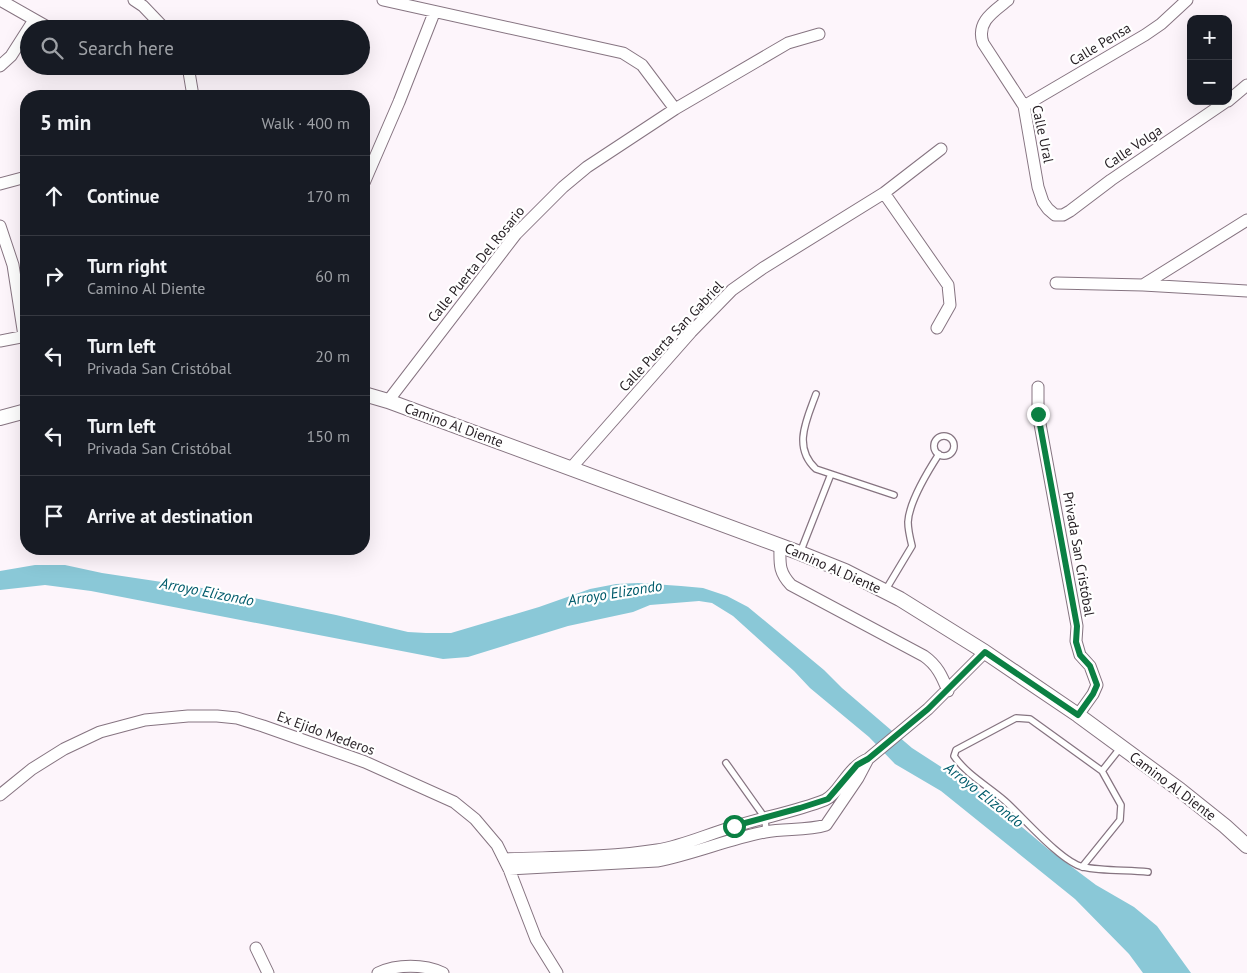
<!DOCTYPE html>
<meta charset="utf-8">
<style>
:root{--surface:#171b24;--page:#20242c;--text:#f1f3f6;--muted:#9ea1a6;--line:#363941}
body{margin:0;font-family:"PT Sans",sans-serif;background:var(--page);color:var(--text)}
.controls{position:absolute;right:15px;top:15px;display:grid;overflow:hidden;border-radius:10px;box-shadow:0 5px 20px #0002}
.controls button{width:45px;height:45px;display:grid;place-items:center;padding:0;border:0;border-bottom:1px solid var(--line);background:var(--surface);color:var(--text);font:25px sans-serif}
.stop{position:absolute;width:15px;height:15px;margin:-11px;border:4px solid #0b8043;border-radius:50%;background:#fff}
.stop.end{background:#0b8043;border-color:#fff;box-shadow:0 1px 5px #0008}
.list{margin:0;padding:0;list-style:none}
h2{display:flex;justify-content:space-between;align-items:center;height:65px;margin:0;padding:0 20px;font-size:21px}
h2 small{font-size:16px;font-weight:400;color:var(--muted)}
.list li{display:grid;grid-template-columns:32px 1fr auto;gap:15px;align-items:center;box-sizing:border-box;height:80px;padding:0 20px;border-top:1px solid var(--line)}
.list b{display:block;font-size:19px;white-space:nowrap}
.list p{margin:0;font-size:16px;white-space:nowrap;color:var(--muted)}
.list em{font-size:16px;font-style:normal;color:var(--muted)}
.icon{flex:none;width:28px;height:28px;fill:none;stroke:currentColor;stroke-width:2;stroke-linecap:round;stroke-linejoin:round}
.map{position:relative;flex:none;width:1247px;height:973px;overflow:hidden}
.search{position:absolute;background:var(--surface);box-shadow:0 5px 20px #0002;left:20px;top:20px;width:350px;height:55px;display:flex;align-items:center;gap:12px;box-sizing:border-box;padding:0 18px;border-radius:28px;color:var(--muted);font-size:19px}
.panel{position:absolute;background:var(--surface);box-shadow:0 5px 20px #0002;left:20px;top:90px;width:350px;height:465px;border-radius:20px}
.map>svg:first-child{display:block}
.water{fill:#8ac8d7}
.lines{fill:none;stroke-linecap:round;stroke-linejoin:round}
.service-casing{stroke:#867481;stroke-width:8}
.minor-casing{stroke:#867481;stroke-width:13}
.tertiary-casing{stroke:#867481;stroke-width:16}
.service{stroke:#fff;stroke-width:5.5}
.minor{stroke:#fff;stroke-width:11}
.tertiary{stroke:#fff;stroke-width:14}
.route{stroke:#0b8043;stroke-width:6}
.labels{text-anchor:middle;stroke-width:4.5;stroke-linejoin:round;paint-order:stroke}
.street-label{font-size:14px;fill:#251e23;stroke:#fff}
.water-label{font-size:15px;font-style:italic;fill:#005b6b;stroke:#fff}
</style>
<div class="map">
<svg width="1247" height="973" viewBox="0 0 1247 973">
<rect width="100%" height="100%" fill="#fdf5fb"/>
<path class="water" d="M35 565H65L102 573 215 590 336 615 408 632 426 633H451L539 607 590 589 616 584 638 583 681 586 703 588 727 596 748 607 824 670 842 688 912 748 983 794 1048 849 1096 885 1134 907 1157 926 1191 973H1143L1129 954 1075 899 941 791 895 764 869 737 810 688 794 671 733 616 712 603 699 601 650 605 633 612 568 626 468 657 443 659 91 591 45 585 0 590V571Z"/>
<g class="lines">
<g class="service-casing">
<path id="service" d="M816 394C807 419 792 447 816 469L894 495
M934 446a10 10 0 1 1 20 0a10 10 0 1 1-20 0Z
M800 553 831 474
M885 591 912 546C910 538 908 530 908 522 909 503 928 471 939 454
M1121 747 1102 771 1030 719 1016 718 956 750 954 756C967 775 988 786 1005 801 1023 817 1061 862 1083 867 1102 871 1128 870 1148 872
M726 763 765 818 766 832
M1082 867 1120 820 1121 805 1102 771"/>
</g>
<g class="minor-casing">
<path id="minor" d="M0 0 51 29
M134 0 143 6 165 29
M383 0 623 53 642 65 675 109
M1008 0C993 12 976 22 983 43L1024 106 1038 187 1043 202 1048 209 1055 215H1063L1070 211 1111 180 1227 101
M0 66 11 56 34 20
M188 66 193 96
M1228 101 1247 85
M1024 106 1145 35 1161 24 1187 0
M364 183 399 102 434 13
M0 184 26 177
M884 193 948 285 950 305 937 328
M0 226 13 265 24 336
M1056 283 1143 285 1247 291
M1143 285 1247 220
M0 341 26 336
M1038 387V413L1077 626 1076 641 1080 655 1090 666 1097 685 1093 694 1078 715
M388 401 516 234 563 187 587 167 675 109 788 43 819 34
M571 468 691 332 732 290 763 268 884 193 941 149
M780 545C780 563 778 571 791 585L924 656C937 665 942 676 948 691
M0 795 32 769 64 749 100 732 145 720 188 716H217L237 718 263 726 365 762 454 802 475 819 497 845 509 869 536 939 557 973
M504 859C555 857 607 858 657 850 683 846 708 834 733 827 763 817 795 812 825 800 839 794 847 767 868 759L928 709 985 652
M509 869 657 861C694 854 728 839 765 832 785 828 806 831 826 825L858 778 868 759
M256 948 268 973
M378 973C397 964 424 964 443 973"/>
</g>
<g class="tertiary-casing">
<path id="tertiary" d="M364 394 388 401 800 553 845 571 900 599 985 652 1078 715 1180 790 1225 826 1247 846
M0 418 26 411"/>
</g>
<use href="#service" class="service"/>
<use href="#minor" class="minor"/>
<use href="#tertiary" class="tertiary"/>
</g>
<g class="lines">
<path class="route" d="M734 826 800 808 828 799 857 765 868 759 928 709 985 652 1078 715 1093 694 1097 685 1090 666 1080 655 1076 642 1077 626 1038 414"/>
</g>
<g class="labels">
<g class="street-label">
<text transform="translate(1100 44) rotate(-31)" y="5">Calle Pensa</text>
<text transform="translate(1043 134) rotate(78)" y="5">Calle Ural</text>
<text transform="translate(1133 147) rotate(-34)" y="5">Calle Volga</text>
<text transform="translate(476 264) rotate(-51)" y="5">Calle Puerta Del Rosario</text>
<text transform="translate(671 336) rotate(-47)" y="5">Calle Puerta San Gabriel</text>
<text transform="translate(454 425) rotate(20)" y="5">Camino Al Diente</text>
<text transform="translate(1079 554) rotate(80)" y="5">Privada San Cristóbal</text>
<text transform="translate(833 568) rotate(24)" y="5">Camino Al Diente</text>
<text transform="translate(326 733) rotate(20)" y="5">Ex Ejido Mederos</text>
<text transform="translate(1173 786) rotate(37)" y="5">Camino Al Diente</text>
</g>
<g class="water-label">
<text transform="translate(207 592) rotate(11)" y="5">Arroyo Elizondo</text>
<text transform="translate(615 593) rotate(-9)" y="5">Arroyo Elizondo</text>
<text transform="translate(984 795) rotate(38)" y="5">Arroyo Elizondo</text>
</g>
</g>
</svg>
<div class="controls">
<button>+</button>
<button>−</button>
</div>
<div class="stop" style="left:734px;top:826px"></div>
<div class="stop end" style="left:1038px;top:414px"></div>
<div class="search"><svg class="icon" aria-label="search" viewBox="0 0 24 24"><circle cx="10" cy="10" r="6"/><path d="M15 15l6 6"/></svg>Search here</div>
<section class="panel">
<h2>5 min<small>Walk · 400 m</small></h2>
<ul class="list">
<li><svg class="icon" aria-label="ahead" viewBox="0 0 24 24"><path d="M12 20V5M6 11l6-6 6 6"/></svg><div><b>Continue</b></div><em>170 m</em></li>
<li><svg class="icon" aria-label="right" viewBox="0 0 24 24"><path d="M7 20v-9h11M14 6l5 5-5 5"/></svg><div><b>Turn right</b><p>Camino Al Diente</p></div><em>60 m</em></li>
<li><svg class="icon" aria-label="left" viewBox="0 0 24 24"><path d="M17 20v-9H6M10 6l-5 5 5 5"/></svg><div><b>Turn left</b><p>Privada San Cristóbal</p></div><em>20 m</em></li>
<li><svg class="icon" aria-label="left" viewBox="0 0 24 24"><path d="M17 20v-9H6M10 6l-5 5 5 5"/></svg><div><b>Turn left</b><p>Privada San Cristóbal</p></div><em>150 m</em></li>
<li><svg class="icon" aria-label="arrive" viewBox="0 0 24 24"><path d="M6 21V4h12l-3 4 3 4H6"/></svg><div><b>Arrive at destination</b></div></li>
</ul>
</section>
</div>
